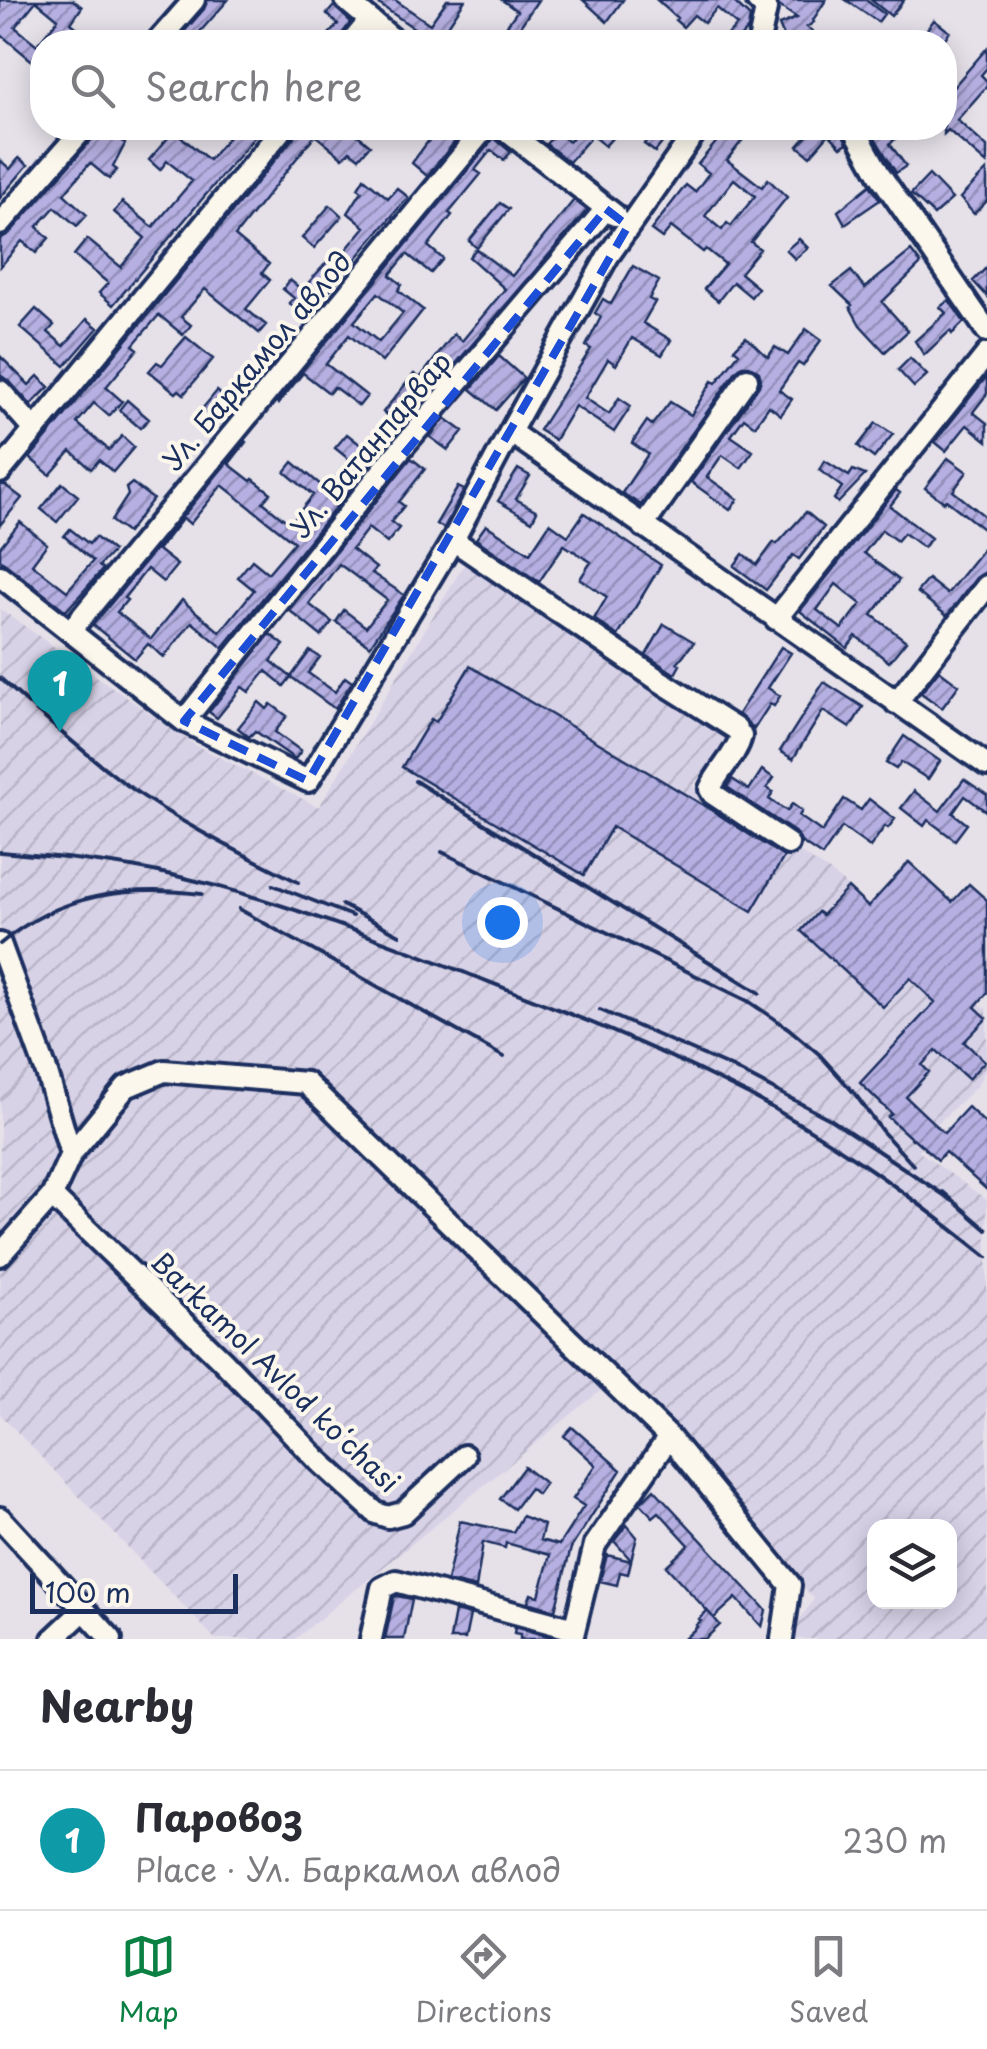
<!DOCTYPE html>
<meta charset="utf-8">
<style>
:root{--surface:#fff;--page:#f7f7f7;--text:#2b2b33;--muted:#7c7c81;--line:#e1e1e2;--accent:#0b8043}
body{margin:0;font-family:"Playpen Sans",sans-serif;background:var(--page);color:var(--text)}
.controls{position:absolute;right:30px;bottom:30px;display:grid;overflow:hidden;border-radius:20px;box-shadow:0 5px 25px #0003}
.controls button{width:90px;height:90px;display:grid;place-items:center;padding:0;border:0;border-bottom:2px solid var(--line);background:var(--surface);color:var(--text);font:50px sans-serif}
.scale{position:absolute;left:30px;bottom:25px;width:208px;box-sizing:border-box;padding-left:10px;border:5px solid #1b2f5e;border-top:0;font-size:28px;line-height:35px;white-space:nowrap;color:#1b2f5e;-webkit-text-stroke:8px #fbf7ec;paint-order:stroke}
.you{position:absolute;left:502px;top:922px;width:35px;height:35px;margin:-25px;border:8px solid #fff;border-radius:50%;background:#1a73e8;box-shadow:0 0 0 15px #1a73e833}
.badge{display:grid;place-items:center;width:65px;height:65px;border-radius:50%;background:var(--accent);color:#fff;font-size:32px;font-weight:700}
.pin{position:absolute;translate:-50% -82px;filter:drop-shadow(0 2px 5px #0008)}
.pin::after{content:'';position:absolute;top:52px;width:35px;height:30px;background:inherit;clip-path:polygon(0 0,100% 0,50% 100%)}
.list{margin:0;padding:0;list-style:none}
h2{display:flex;justify-content:space-between;align-items:center;height:130px;margin:0;padding:0 40px;font-size:42px}
h2 small{font-size:32px;font-weight:400;color:var(--muted)}
.list li{display:grid;grid-template-columns:65px 1fr auto;gap:30px;align-items:center;box-sizing:border-box;height:140px;padding:0 40px;border-top:2px solid var(--line)}
.list b{display:block;font-size:38px;white-space:nowrap}
.list p{margin:0;font-size:32px;white-space:nowrap;color:var(--muted)}
.list em{font-size:32px;font-style:normal;color:var(--muted)}
.icon{flex:none;width:55px;height:55px;fill:none;stroke:currentColor;stroke-width:2;stroke-linecap:round;stroke-linejoin:round}
.map{position:relative;flex:none;width:987px;height:1639px;overflow:hidden}
.search{position:absolute;background:var(--surface);box-shadow:0 5px 25px #0003;left:30px;right:30px;top:30px;height:110px;display:flex;align-items:center;gap:25px;box-sizing:border-box;padding:0 35px;border-radius:40px;color:var(--muted);font-size:38px}
.sheet{height:270px;background:var(--surface)}
nav{display:flex;justify-content:space-around;align-items:center;box-sizing:border-box;height:140px;border-top:2px solid var(--line);background:var(--surface);font-size:28px;color:var(--muted)}
nav a{display:grid;justify-items:center;gap:5px}
nav .on{color:var(--accent)}
.map>svg:first-child{display:block}
.industrial{fill:url(#industrial-furrows);fill-rule:evenodd}
.building{fill:url(#building-hatch);stroke:#1b2f5e;stroke-width:2.5;fill-rule:evenodd}
.lines{fill:none;stroke-linecap:round;stroke-linejoin:round}
.minor-casing{stroke:#1b2f5e;stroke-width:28}
.minor{stroke:#fbf7ec;stroke-width:20}
.rail{stroke:#1b2f5e;stroke-width:4}
.marked{fill:none;stroke:#1d4ed8;stroke-width:8;stroke-dasharray:20 12;stroke-linejoin:round}
.labels{text-anchor:middle;stroke-width:8;stroke-linejoin:round;paint-order:stroke}
.street-label{font-size:28px;fill:#1b2f5e;stroke:#fbf7ec}
</style>
<div class="map">
<svg width="987" height="1639" viewBox="0 0 987 1639">
<defs>
<pattern id="industrial-furrows" width="10" height="10" patternUnits="userSpaceOnUse" patternTransform="scale(2.5)"><rect width="10" height="10" fill="#d8d2e7"/><path d="M-1 1l2-2M0 10L10 0M9 11l2-2" fill="none" stroke="#b9b5c9"/></pattern>
<pattern id="building-hatch" width="6" height="6" patternUnits="userSpaceOnUse" patternTransform="scale(2.5)"><rect width="6" height="6" fill="#b6afe1"/><path d="M-1 1l2-2M0 6l6-6M5 7l2-2" fill="none" stroke="#938fba"/></pattern>
</defs>
<rect width="100%" height="100%" fill="#e6e1e9"/>
<filter id="ink" filterUnits="userSpaceOnUse"><feTurbulence type="fractalNoise" baseFrequency=".01" numOctaves="2"/><feDisplacementMap in="SourceGraphic" scale="20" xChannelSelector="R" yChannelSelector="G"/><feConvolveMatrix kernelMatrix="1 2 1 2 8 2 1 2 1" color-interpolation-filters="sRGB"/></filter>
<g filter="url(#ink)">
<path class="industrial" d="M466 561 728 737 693 786 831 872 987 1010V1066L977 1086 918 1142 920 1152 987 1200V1639H797L791 1632 814 1599 621 1374 295 1639H215L0 1414V609L195 745 319 807ZM874 1526H950V1602H874Z"/>
<path class="building" d="M0 0H73L82 7 71 23 80 30 70 42H39L58 19 36 1 15 27 42 49V58L37 65 0 34Z
M207 0H228L198 34 196 33 191 40 194 42H175L204 9Z
M373 0H395L430 24 447 0H465L441 36 449 42H418L424 35Z
M502 0H538L517 31 507 25 517 11Z
M583 0H623L607 22Z
M657 0H732L750 17 748 29 736 42 728 35 737 25 717 8 704 23 694 15 683 27 675 20 677 18Z
M776 0H826L813 20 814 22 807 27 825 42H786L779 25 797 18 779 6Z
M846 0H866L884 14 878 22Z
M871 0H904L891 16Z
M334 6 351 22 336 42H322L338 24 327 14Z
M934 20 950 32 942 42H917Z
M987 48V68L981 75 987 81V86L957 120 987 147V164L948 130 944 134V98Z
M97 128H122L115 135 125 144 113 167 117 170 109 179 90 163 64 194 87 215 77 226 55 207 37 227 49 238 36 253 22 241 0 267V239L10 233 94 137Z
M236 128H262L113 305 99 293 108 283 74 255 87 239 121 267 145 238 114 212 122 202 153 227 192 181 167 161 160 170 149 160 174 131 209 160Z
M298 128H336L342 132 349 128 370 145 359 158 350 151 343 158 315 135 235 236 269 264 262 273 270 280 246 309 266 325 259 333 205 289 181 317 191 325 183 335 159 315 133 345 138 349 106 387 122 401 109 416 94 403 77 423 109 450 122 436 134 447 113 472 99 460 91 469 71 451 50 475 30 458 294 137Z
M438 128H466L427 176 412 163Z
M595 128H621L605 146 590 134Z
M657 128H674L655 152 644 144Z
M728 128H752L727 160 762 187 768 179 787 197 751 242 760 249 740 273 758 288 751 297 733 282 718 301 704 289 725 264 706 249 703 252 671 227 662 238 651 230 686 185 695 192 709 173 698 164ZM734 179 755 196 731 226 727 223 722 230 705 216Z
M814 128H840L847 143 841 147 829 134 810 156 798 146Z
M869 128H906L890 144 906 166 896 173Z
M579 130 589 139 569 162 546 144 557 132 569 142Z
M494 138 511 152 504 160 491 150 475 170 481 174 449 213 452 215 428 246 443 259 431 273 407 254 390 275 402 285 398 290 423 310 382 362 349 335 326 364 367 396 359 406 334 387 329 393 303 373 278 404 277 402ZM378 293 403 313 379 342 354 322Z
M19 158 28 165 0 198V160L10 169Z
M987 170V201L974 214 960 198Z
M929 175 952 199 934 215 911 194Z
M364 178 388 198 397 188 408 197 306 318 289 303 294 298 283 289 290 280 302 290 335 253 340 257 365 227 348 213 362 191 358 188Z
M870 185 880 200 845 224 838 211Z
M574 200 587 210 383 449 377 445 396 423 383 412 414 374 420 378 454 334 462 341 505 289 469 257 476 249 512 276Z
M500 203 509 209 477 248 469 241Z
M330 205 342 216 314 248 302 238Z
M799 239 808 248 795 259 786 250Z
M911 251 921 264 882 302 908 331 885 352 860 325 850 307 852 305 832 286 851 271 865 288Z
M633 266 659 281 649 299 655 302 643 323 671 340 662 355 632 338 616 365 608 359 585 398 609 414 619 398 631 406 614 432 575 406 555 440 539 430 591 349 586 346 601 317 595 313 603 299 611 304Z
M987 267V296L973 281Z
M949 300 964 322 952 334 950 331 924 355 915 341 946 313 940 307Z
M36 309 54 325 48 332 64 346 87 319 98 328 65 366 20 327Z
M806 329 821 340 803 366 798 363 779 390 792 399 781 415 769 406 755 426 744 418 731 436 753 451 741 468 722 455 707 477 738 499 730 510 691 482 759 386 761 379 759 372 749 366H742L736 371 641 505 622 493 648 454 632 443 647 421 652 425 670 402 691 415 712 381 716 383 739 353 734 349 746 337 768 357 775 347 788 355Z
M186 337 213 359 184 394 179 390 176 393 149 371 157 362 162 365Z
M0 356 29 385 38 376 49 387 31 405 10 382 0 375Z
M499 356 524 378 496 410 471 389Z
M910 358 927 375 914 387 898 370Z
M987 376V394L973 412 987 423V441L967 425 946 451 935 442Z
M217 391 232 404 217 422 202 409Z
M127 400 149 419 140 428 119 410Z
M445 418 463 431 448 450 430 437Z
M876 423 893 434 874 458 858 446Z
M347 434 376 457 223 648 192 622 164 657 148 644 135 659 93 625 245 441 246 442 229 464 251 481 253 479 271 493 263 502 290 524 313 495 285 472 293 462 327 490 351 461 335 448ZM222 485 294 542 268 573 252 560 238 577 254 590 220 632 182 600 151 639 117 612 127 600 124 598 147 569 163 582 177 565 158 550 183 518 190 524Z
M411 458 425 469 399 502 404 506 391 522 399 528 387 543 368 528 352 549 376 568 372 573 404 595 370 646 336 622 344 610 366 627 387 600 339 564 309 604 332 622 321 636 289 610Z
M948 458 967 472 953 491 987 518V532L946 500 944 502 925 488Z
M825 461 849 476 853 470 865 475 838 503 834 499 842 487 819 470Z
M518 469 530 476 516 499 537 511 532 521 498 501Z
M62 483 78 496 57 522 41 509Z
M132 483 153 499 127 533 111 521 128 495 126 488Z
M0 485H5L22 498 0 525Z
M458 487 464 490 444 528 436 524Z
M896 490 900 493 890 506 931 538 924 548 904 533 897 541 882 530 864 553 899 580 872 615 906 641 889 662 856 636 847 648 800 611ZM836 584 861 604 842 629 817 610Z
M806 512 824 527 799 559 793 555 766 590 734 566 743 554 757 565 774 542 777 544Z
M584 513 661 565 618 636 594 619 607 597 580 579 591 562 564 545 539 582 476 539 486 525 530 553 550 523 568 536Z
M20 522 47 544 32 564 67 591 93 561 64 536 70 529 89 544 95 537 113 551 99 566 103 569 66 611 0 560V547Z
M987 544V571L976 578 947 616 917 592 928 579 947 594Z
M664 624 694 642 677 663 680 665 675 674 646 655Z
M270 634 284 645 271 661 291 677 284 686 266 671 249 692 242 687 217 718 209 712Z
M781 647 791 653 768 688 780 696 774 706 770 704 754 729 738 714Z
M310 651 320 657 308 673 335 692 345 677 352 682 335 709 291 677Z
M470 666 713 811 784 857 752 911 612 827 584 875 402 767 431 719 436 722Z
M939 670 959 685 942 708 921 693Z
M824 682 863 707 850 728 823 711 793 759 780 751Z
M259 702 267 709 271 704 287 716 275 732 301 751 295 759 255 731 249 737 238 728Z
M904 736 940 761 928 779 901 762 896 769 886 763Z
M762 770 774 778 767 788 773 792 769 799 787 811 792 804 802 811 799 816 822 832 844 799 861 810 869 799 895 819 888 828 885 826 870 847 842 827 822 856 801 842 796 833 727 787 732 779 749 790Z
M964 779 987 795V812L965 796 953 813 967 824 955 840 928 820 924 826 901 808 914 791 940 811Z
M909 862 952 902 969 884 987 900V993L975 1007 987 1018 964 1042 985 1061 968 1079 936 1050 922 1065 929 1072 906 1097 944 1133 968 1107 987 1125V1190L945 1152 938 1160 913 1138 912 1139 888 1117 892 1114 860 1083 935 1002 910 978 883 1007 801 931 818 912 822 915 848 888 868 907Z
M572 1427 621 1470 571 1548 555 1610 528 1602 531 1594 539 1596 550 1555 506 1543 505 1548 483 1542 476 1588 447 1581 460 1521 513 1532 522 1516 544 1525 540 1540 559 1545 584 1506 573 1499 596 1465 564 1436Z
M524 1467 545 1483 537 1494 530 1488 514 1509 500 1499Z
M654 1489 766 1610 762 1627 736 1598 714 1618 720 1625 705 1639H684L697 1627 696 1625 701 1621 699 1619 707 1611 713 1617 666 1566 689 1545 659 1512 653 1517 640 1503Z
M627 1525 637 1537 631 1560 614 1541Z
M607 1555 631 1561 628 1574 620 1572 617 1585 600 1581Z
M397 1596 412 1599 404 1639H385L394 1597Z
M455 1611 470 1615 465 1639H450Z
M515 1627 551 1637V1639H520V1634L514 1633Z"/>
<g class="lines">
<g class="minor-casing">
<path id="minor" d="M346 0 396 42
M757 0 766 9 759 42
M157 42 194 0
M352 42 370 20
M503 128 615 215
M854 128 880 175 987 331
M0 224 84 128
M0 391 35 430
M510 432 987 765
M0 472 283 128
M643 526 747 379
M453 540 660 681 736 729 741 736C736 756 718 770 710 789L713 794 788 844
M0 576 184 721 308 781 453 540 510 432 608 256 698 128
M776 619 987 354
M71 630 485 128
M896 703 987 586
M184 721 388 464 606 209
M0 944 47 1073 71 1154 52 1196 0 1255
M71 1154 126 1087 164 1071 306 1083 669 1437 790 1585 782 1639
M52 1196 222 1360 316 1458 376 1513 388 1517 403 1513 464 1456
M0 1518 111 1639
M53 1639 84 1610
M371 1639 382 1588 396 1581 574 1629
M572 1639 595 1545 669 1437"/>
</g>
<use href="#minor" class="minor"/>
<path class="rail" d="M0 678C40 715 81 750 124 783 177 822 239 852 298 882
M415 781 760 993
M0 852C57 857 116 862 172 875 273 898 370 936 466 973 553 1007 640 1040 723 1082 818 1128 905 1191 987 1257
M442 852 748 1001 788 1028 819 1054 855 1094 882 1131 913 1165
M273 885 352 916
M342 905 400 935
M239 909 504 1057
M0 944C59 894 128 885 202 894
M600 1010 733 1068 830 1119 953 1201
M943 1192 987 1230"/>
</g>
</g>
<path class="marked" d="M606 209 628 226 308 781 184 721Z"/>
<g class="labels">
<g class="street-label">
<text transform="translate(257 361) rotate(-50)" y="10">Ул. Баркамол авлод</text>
<text transform="translate(371 445) rotate(-50)" y="10">Ул. Ватанпарвар</text>
<text transform="translate(275 1372) rotate(44)" y="10">Barkamol Аvlod koʻchasi</text>
</g>
</g>
</svg>
<div class="controls">
<button><svg class="icon" aria-label="layers" viewBox="0 0 24 24"><path d="M12 4l9 5-9 5-9-5zM3 14l9 5 9-5"/></svg></button>
</div>
<div class="scale">100 m</div>
<div class="you"></div>
<div class="pin badge" style="left:60px;top:732px;background:#0f9aa8">1</div>
<div class="search"><svg class="icon" aria-label="search" viewBox="0 0 24 24"><circle cx="10" cy="10" r="6"/><path d="M15 15l6 6"/></svg>Search here</div>
</div>
<section class="sheet">
<h2>Nearby<small></small></h2>
<ul class="list">
<li><span class="badge" style="background:#0f9aa8">1</span><div><b>Паровоз</b><p>Place · Ул. Баркамол авлод</p></div><em>230 m</em></li>
</ul>
</section>
<nav>
<a class="on"><svg class="icon" aria-label="map" viewBox="0 0 24 24"><path d="M3 6l6-2 6 2 6-2v14l-6 2-6-2-6 2zM9 4v14M15 6v14"/></svg>Map</a>
<a><svg class="icon" aria-label="directions" viewBox="0 0 24 24"><path d="M12 3l9 9-9 9-9-9zM9 14v-3h6M13 9l2 2-2 2"/></svg>Directions</a>
<a><svg class="icon" aria-label="saved" viewBox="0 0 24 24"><path d="M7 4h10v16l-5-4-5 4z"/></svg>Saved</a>
</nav>
